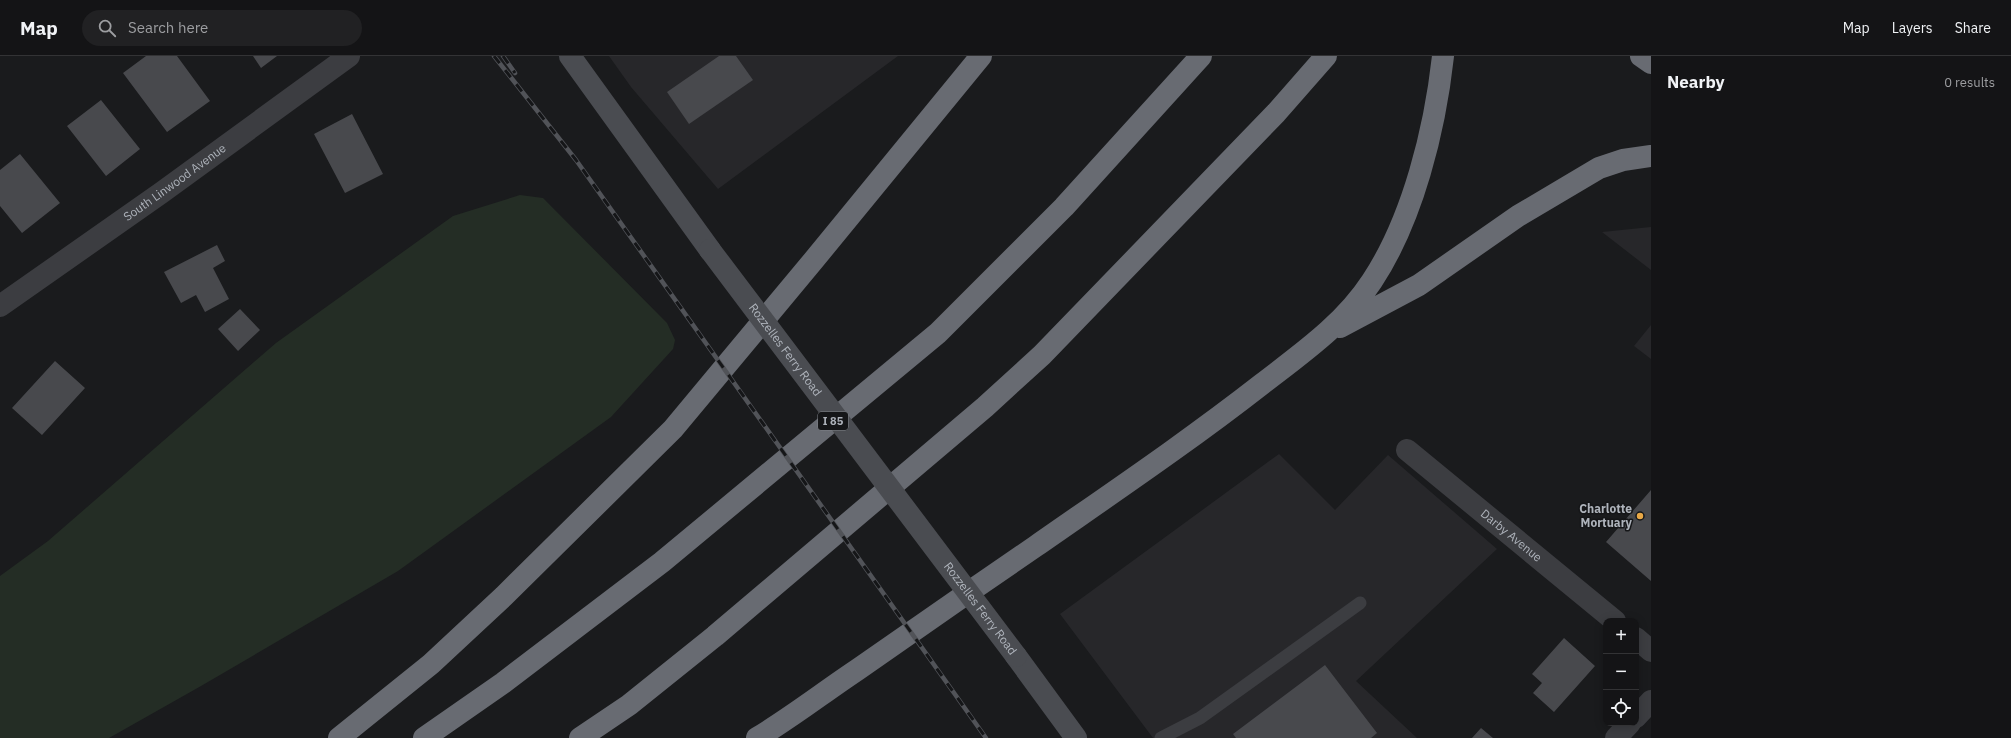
<!DOCTYPE html>
<meta charset="utf-8">
<style>
:root{--surface:#141416;--page:#212123;--text:#f1f3f6;--muted:#9d9ea1;--line:#333335}
body{margin:0;font-family:"IBM Plex Sans",sans-serif;background:var(--page);color:var(--text)}
.controls{position:absolute;right:12px;bottom:12px;display:grid;overflow:hidden;border-radius:8px;box-shadow:0 2px 10px #0003}
.controls button{width:36px;height:36px;display:grid;place-items:center;padding:0;border:0;border-bottom:1px solid var(--line);background:var(--surface);color:var(--text);font:20px sans-serif}
.list{margin:0;padding:0;list-style:none}
h2{display:flex;justify-content:space-between;align-items:center;height:52px;margin:0;padding:0 16px;font-size:17px}
h2 small{font-size:13px;font-weight:400;color:var(--muted)}
.icon{flex:none;width:22px;height:22px;fill:none;stroke:currentColor;stroke-width:2;stroke-linecap:round;stroke-linejoin:round}
.map{position:relative;flex:none;width:1651px;height:682px;overflow:hidden}
header{display:flex;align-items:center;gap:24px;box-sizing:border-box;height:56px;padding:0 20px;background:var(--surface);border-bottom:1px solid var(--line)}
header strong{font-size:19px}
nav{display:flex;gap:22px;margin-inline-start:auto;font-size:14px}
.search{width:280px;height:36px;background:var(--page);display:flex;align-items:center;gap:10px;box-sizing:border-box;padding:0 14px;border-radius:22px;color:var(--muted);font-size:15px}
main{display:flex}
aside{flex:1;background:var(--surface)}
.map>svg:first-child{display:block}
.built{fill:#27272a}
.green{fill:#242d25}
.building{fill:#48494d}
.lines{fill:none;stroke-linecap:round;stroke-linejoin:round}
.lane{stroke:#3c3d41;stroke-width:13}
.street{stroke:#3c3d41;stroke-width:22}
.secondary{stroke:#4a4c51;stroke-width:22}
.highway{stroke:#686b72;stroke-width:22}
.rail-casing{stroke:#515358;stroke-width:4.5}
.rail{stroke:#151618;stroke-width:3;stroke-dasharray:9;stroke-linecap:butt}
.secondary-bridge{stroke:#4a4c51;stroke-width:22}
.poi-dot{fill:#e9a846;stroke:#151618;stroke-width:1.5}
.labels{text-anchor:middle;stroke-width:3;stroke-linejoin:round;paint-order:stroke}
.shield{fill:#151618;stroke:#80848a;stroke-width:1}
.shield-label{font-size:11px;font-weight:bold;fill:#aeb3bb}
.street-label{font-size:12px;fill:#aeb3bb;stroke:#151618}
.poi-label{font-size:12px;font-weight:bold;fill:#aeb3bb;stroke:#151618;text-anchor:end}
</style>
<header>
<strong>Map</strong>
<div class="search"><svg class="icon" aria-label="search" viewBox="0 0 24 24"><circle cx="10" cy="10" r="6"/><path d="M15 15l6 6"/></svg>Search here</div>
<nav><a>Map</a><a>Layers</a><a>Share</a></nav>
</header>
<main>
<div class="map">
<svg width="1651" height="682" viewBox="0 0 1651 682">
<rect width="100%" height="100%" fill="#1a1b1d"/>
<path class="built" d="M609 0H898L718 133 631 31Z
M1651 171V214L1602 176Z
M1651 269V303L1634 290Z
M1279 398 1335 454 1388 399 1497 493 1356 625 1417 682H1153L1060 558Z"/>
<path class="green" d="M520 139 543 142 667 267 675 284 673 293 611 361 398 515 201 630 109 682H0V520L48 485 276 287 453 160Z"/>
<path class="building" d="M146 0H177L210 45 167 76 123 17Z
M253 0H277L261 12Z
M719 0H736L753 24 689 68 667 36Z
M101 44 140 93 106 120 67 70Z
M352 58 383 118 345 137 314 78Z
M20 98 60 147 22 177 0 150V114Z
M217 189 225 205 213 212 229 243 205 256 196 239 181 247 164 216Z
M240 253 260 274 238 295 218 273Z
M55 305 85 332 42 379 12 352Z
M1651 434V525L1606 486Z
M1564 582 1595 610 1554 656 1533 637 1542 627 1532 618Z
M1325 609 1377 677 1371 682H1236L1233 678Z
M1481 672 1493 682H1472Z"/>
<g class="lines">
<path class="lane" d="M1161 682 1200 662 1360 547"/>
<g class="street">
<path id="s1" d="M0 250 161 137 349 0"/>
<path id="s2" d="M1407 394 1615 565"/>
<path d="M1636 582 1651 595"/>
<path d="M1636 661 1651 645"/>
<path d="M1616 682 1630 667"/>
</g>
<path class="secondary" d="M570 0 710 194
M1016 600 1076 682"/>
<path class="highway" d="M1641 0 1651 7
M1340 271 1419 229 1518 160 1599 112 1623 104 1651 100
M339 682 431 608 504 540 673 373 813 205 981 0
M424 682 503 627 662 506 938 277 1064 151 1201 0
M580 682 629 649 715 580 985 351 1042 299 1276 57 1326 0
M757 682C792 661 824 636 857 614 917 572 976 531 1036 490 1112 437 1189 385 1262 328 1302 297 1344 268 1372 225 1413 163 1435 73 1443 0"/>
<g class="rail-casing">
<path id="rail" d="M494 0 576 104 986 682
M503 0 515 17"/>
</g>
<use href="#rail" class="rail"/>
<path class="secondary-bridge" id="s3" d="M710 194 1016 600"/>
</g>
<circle class="poi-dot" cx="1640" cy="460" r="4"/>
<g class="labels">
<rect class="shield" x="818" y="356" width="30" height="18" rx="3"/>
<g class="shield-label">
<text x="833" y="369">I 85</text>
</g>
<g class="street-label">
<text dy="4" stroke="none"><textPath href="#s1" startOffset="214">South Linwood Avenue</textPath></text>
<text dy="4" stroke="none"><textPath href="#s3" startOffset="125">Rozzelles Ferry Road</textPath></text>
<text dy="4" stroke="none"><textPath href="#s2" startOffset="135">Darby Avenue</textPath></text>
<text dy="4" stroke="none"><textPath href="#s3" startOffset="449">Rozzelles Ferry Road</textPath></text>
</g>
<g class="poi-label">
<text x="1632" y="457">Charlotte<tspan x="1632" dy="14">Mortuary</tspan></text>
</g>
</g>
</svg>
<div class="controls">
<button>+</button>
<button>−</button>
<button><svg class="icon" aria-label="locate" viewBox="0 0 24 24"><circle cx="12" cy="12" r="6"/><path d="M12 2v4M12 18v4M2 12h4M18 12h4"/></svg></button>
</div>
</div>
<aside>
<h2>Nearby<small>0 results</small></h2>
<ul class="list">
</ul>
</aside>
</main>
